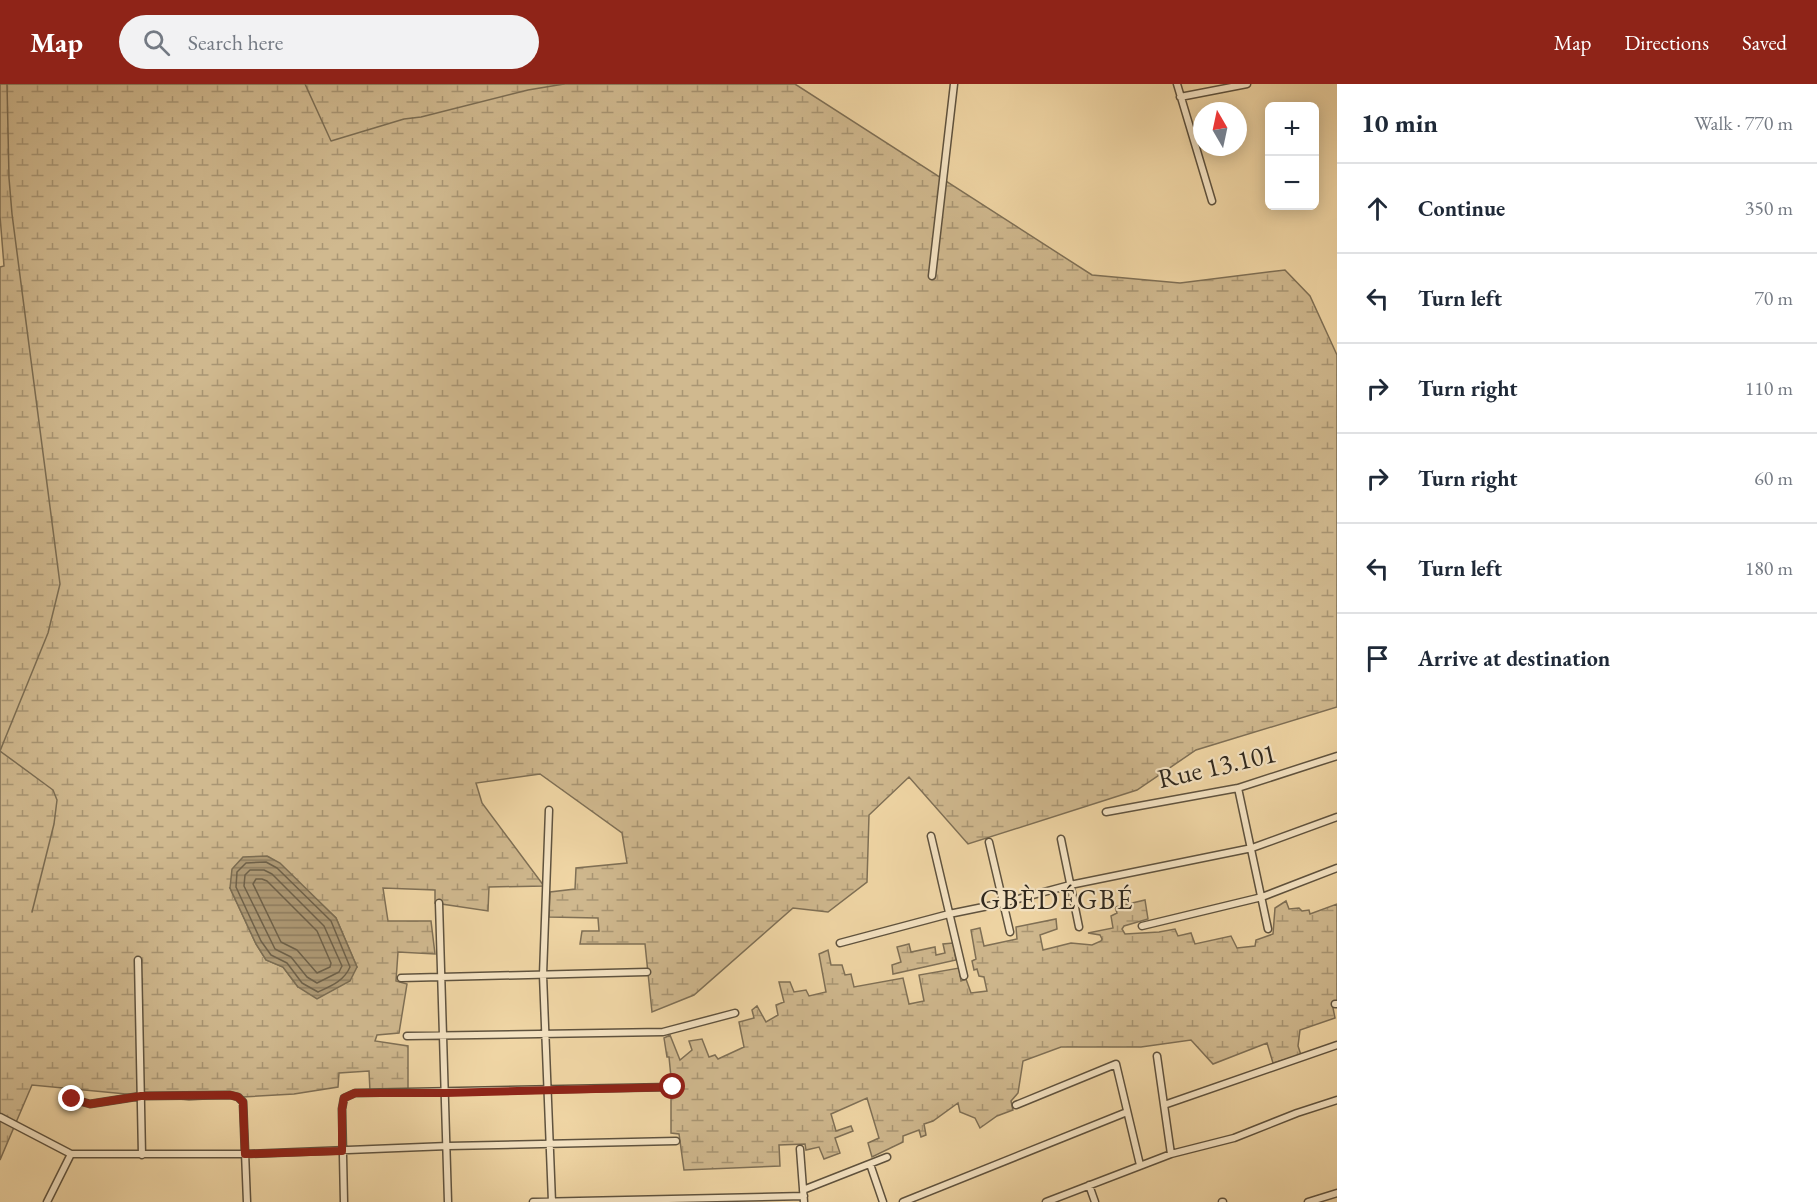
<!DOCTYPE html>
<meta charset="utf-8">
<style>
:root{--surface:#fff;--page:#f2f2f3;--text:#1f2937;--muted:#747a83;--line:#e0e1e3;--accent:#8f2418}
body{margin:0;font-family:"EB Garamond",serif;background:var(--page);color:var(--text)}
.controls{position:absolute;right:18px;top:18px;display:grid;overflow:hidden;border-radius:9px;box-shadow:0 3px 15px #0003}
.controls button{width:54px;height:54px;display:grid;place-items:center;padding:0;border:0;border-bottom:2px solid var(--line);background:var(--surface);color:var(--text);font:30px sans-serif}
.compass{position:absolute;left:1193px;top:18px;width:54px;height:54px;border-radius:50%;background:var(--surface);box-shadow:0 3px 15px #0003;rotate:351deg}
.stop{position:absolute;width:18px;height:18px;margin:-14px;border:4px solid #8f2418;border-radius:50%;background:#fff}
.stop.end{background:#8f2418;border-color:#fff;box-shadow:0 2px 6px #0008}
.list{margin:0;padding:0;list-style:none}
h2{display:flex;justify-content:space-between;align-items:center;height:78px;margin:0;padding:0 24px;font-size:26px}
h2 small{font-size:20px;font-weight:400;color:var(--muted)}
.list li{display:grid;grid-template-columns:39px 1fr auto;gap:18px;align-items:center;box-sizing:border-box;height:90px;padding:0 24px;border-top:2px solid var(--line)}
.list b{display:block;font-size:22px;white-space:nowrap}
.list em{font-size:20px;font-style:normal;color:var(--muted)}
.icon{flex:none;width:33px;height:33px;fill:none;stroke:currentColor;stroke-width:2;stroke-linecap:round;stroke-linejoin:round}
.map{position:relative;flex:none;width:1337px;height:1118px;overflow:hidden}
header{display:flex;align-items:center;gap:36px;box-sizing:border-box;height:84px;padding:0 30px;background:var(--accent);color:#fff}
header strong{font-size:28px}
nav{display:flex;gap:33px;margin-inline-start:auto;font-size:21px}
.search{width:420px;height:54px;background:var(--page);display:flex;align-items:center;gap:15px;box-sizing:border-box;padding:0 21px;border-radius:33px;color:var(--muted);font-size:22px}
main{display:flex}
aside{flex:1;background:var(--surface)}
.map>svg:first-child{display:block}
.wetland{fill:url(#wetland-marsh);stroke:#7f7056;stroke-width:1.5;fill-rule:evenodd}
.water{fill:url(#water-rules);stroke:#7b6d53;stroke-width:1.5}
.lines{fill:none;stroke-linecap:round;stroke-linejoin:round}
.shore{stroke:#6e614a;stroke-width:1.5}
.stream{stroke:#7b6d53;stroke-width:1.5}
.street-casing{stroke:#5f533f;stroke-width:9}
.street{stroke:#f6e5c5;stroke-width:6}
.route{stroke:#8f2418;stroke-width:8}
.labels{text-anchor:middle;stroke-width:4.5;stroke-linejoin:round;paint-order:stroke}
.street-label{font-size:27px;fill:#2e271d;stroke:#f6e5c5}
.neighbourhood-label{font-size:28px;letter-spacing:1.5px;fill:#2e271d;stroke:#f6e5c5}
</style>
<header>
<strong>Map</strong>
<div class="search"><svg class="icon" aria-label="search" viewBox="0 0 24 24"><circle cx="10" cy="10" r="6"/><path d="M15 15l6 6"/></svg>Search here</div>
<nav><a>Map</a><a>Directions</a><a>Saved</a></nav>
</header>
<main>
<div class="map">
<svg width="1337" height="1118" viewBox="0 0 1337 1118">
<defs>
<pattern id="wetland-marsh" width="20" height="14" patternUnits="userSpaceOnUse" patternTransform="scale(1.5)"><rect width="20" height="14" fill="#d0b98f"/><path d="M1 5h8M5 5V1M11 12h8M15 12V8" fill="none" stroke="#a99674"/></pattern>
<pattern id="water-rules" width="6" height="5" patternUnits="userSpaceOnUse" patternTransform="scale(1.5)"><rect width="6" height="5" fill="#af9b77"/><path d="M0 2.5h6" fill="none" stroke="#8f7e61"/></pattern>
</defs>
<rect width="100%" height="100%" fill="#f1d7a6"/>
<filter id="stains"><feTurbulence type="fractalNoise" baseFrequency=".00333" numOctaves="4"/><feColorMatrix values="0 0 0 0 .2 0 0 0 0 .09 0 0 0 0 .02 0 0 0 .5 -.17"/></filter>
<radialGradient id="worn" r=".72"><stop offset=".6" stop-color="#630" stop-opacity="0"/><stop offset="1" stop-color="#630" stop-opacity=".3"/></radialGradient>
<path class="wetland" d="M0 0H795L1092 191 1180 199 1285 186 1310 212 1337 271V623L1196 666 1137 706 968 760 909 693 869 731 867 798 828 828 793 824 694 911 652 928 645 860H580L582 847H599L598 834 549 833 550 808 575 805 576 784 627 779 622 749 540 690 476 699 482 719 544 802 489 803 488 827 435 819V806L383 804 388 837H431L435 870 398 868 396 897 407 900 399 949 377 951 375 957 408 962V1007H370L369 987 339 989 338 1003 294 1010 189 1016 32 1001 0 1076V183L4 182 0 132ZM230 804 316 815 336 834 357 883 298 903 283 883 266 876 256 860Z
M1145 816 1148 835 1124 842 1122 845 1125 850 1159 848 1175 845 1178 852 1191 849 1195 860 1231 852 1237 864 1255 862 1256 856 1273 850 1275 824 1286 817 1289 825 1299 824 1302 827 1309 826 1310 830 1337 820V917L1332 919 1335 934 1300 946 1298 962 1301 971 1273 979 1267 959 1213 980 1191 956 1141 963H1061L1023 977 1018 1009 1011 1017 1013 1026 997 1032 980 1044 975 1034 960 1028 958 1019 933 1037 924 1040 926 1051 921 1053 919 1046 903 1052V1058L872 1073 868 1059 879 1054 867 1014 831 1030 836 1047 851 1042 853 1047 835 1054 840 1069 824 1075 819 1063 806 1066 805 1060 779 1061 780 1082 684 1086 679 1050 671 1049V1006H677V993H671L669 973H667L664 954 670 951 680 976 692 966 689 957 702 955 709 973 715 971 718 975 744 963 739 938 754 934 752 926 757 922 766 938 778 931 776 921 784 918 779 898H790L794 908 806 906 809 912 826 908 819 870 828 866 831 881H842L845 891 851 890 854 903 903 894 909 920 924 917 919 891 959 884 961 897 966 895 971 909 987 907 984 893 979 892 977 885 974 886 972 877 976 875 971 846 980 844 984 862 1017 855 1016 843 1056 835 1057 845 1040 851 1043 866 1071 859 1092 861 1101 857 1102 855 1100 851 1088 849 1113 844 1111 832 1117 829 1115 823Z
M953 859 956 876 893 890 892 881 901 878 897 863 909 860 911 868 935 863 936 871 945 869 943 860Z"/>
<path class="water" d="M267 772 280 779 336 834 357 883 350 897 317 915 298 903 283 883 266 876 256 860 230 804 232 785 243 773Z"/>
<g class="lines">
<path class="shore" d="M266 778 277 784 331 837 350 883C344 897 331 902 318 908L302 899 287 879 271 871 261 857 236 803 237 788 246 779Z
M250 786H264L272 790 324 842 342 882 339 888 317 899 307 893 291 873 275 865 244 802 245 791Z
M256 795H262L267 797 317 847 331 879 330 883 317 889 297 866 281 858 253 800Z"/>
<path class="stream" d="M305 0 331 57 404 35 421 33 528 6 564 0
M0 667 48 549 60 500 12 130 9 94 7 0
M0 667 53 706 57 716 54 740 32 828"/>
<g class="street-casing">
<path id="street" d="M1177 0 1212 117
M1180 13 1247 0
M932 192 954 0
M1238 704 1268 845
M549 726 543 891 552 1118
M1106 728 1238 704 1337 672
M931 752 964 892
M1061 755 1079 843
M989 758 1010 848
M439 819 448 1118
M1142 842 1262 813 1337 784
M840 859 949 830 1003 819 1070 801 1252 764 1337 733
M138 876 142 1071
M401 894 647 888
M1335 920H1337
M407 952 663 948 735 929
M1157 972 1171 1070
M72 1015 90 1020 141 1012 230 1011 238 1013 243 1018 247 1118
M1016 1021 1116 980 1140 1081
M1164 1021 1337 961
M0 1033 71 1070H245L448 1062 676 1057
M800 1065 804 1118
M870 1080 883 1118
M1089 1101 1095 1118
M803 1106 887 1073
M47 1118 71 1070
M344 1118 342 1025 344 1014 355 1009 673 1003
M533 1118 804 1112
M903 1118 1127 1028
M1046 1118 1171 1070 1234 1054 1297 1029 1337 1016
M1222 1118H1223
M1308 1118 1337 1109"/>
</g>
<use href="#street" class="street"/>
</g>
<g class="lines">
<path class="route" d="M72 1015 90 1020 141 1012 230 1011 238 1013 243 1018 245 1070 342 1067V1025L344 1014 355 1009H445L673 1003"/>
</g>
<g class="labels">
<g class="street-label">
<text transform="translate(1217 682) rotate(-13)" y="9">Rue 13.101</text>
</g>
<g class="neighbourhood-label">
<text x="1057" y="825">GBÈDÉGBÉ</text>
</g>
</g>
<rect width="100%" height="100%" filter="url(#stains)"/>
<rect width="100%" height="100%" fill="url(#worn)"/>
</svg>
<div class="controls">
<button>+</button>
<button>−</button>
</div>
<svg class="compass" viewBox="-18 -18 36 36"><path d="M0-13l5 13h-10z" fill="#e53935"/><path d="M0 13l5-13h-10z" fill="#747a83"/></svg>
<div class="stop" style="left:673px;top:1003px"></div>
<div class="stop end" style="left:72px;top:1015px"></div>
</div>
<aside>
<h2>10 min<small>Walk · 770 m</small></h2>
<ul class="list">
<li><svg class="icon" aria-label="ahead" viewBox="0 0 24 24"><path d="M12 20V5M6 11l6-6 6 6"/></svg><div><b>Continue</b></div><em>350 m</em></li>
<li><svg class="icon" aria-label="left" viewBox="0 0 24 24"><path d="M17 20v-9H6M10 6l-5 5 5 5"/></svg><div><b>Turn left</b></div><em>70 m</em></li>
<li><svg class="icon" aria-label="right" viewBox="0 0 24 24"><path d="M7 20v-9h11M14 6l5 5-5 5"/></svg><div><b>Turn right</b></div><em>110 m</em></li>
<li><svg class="icon" aria-label="right" viewBox="0 0 24 24"><path d="M7 20v-9h11M14 6l5 5-5 5"/></svg><div><b>Turn right</b></div><em>60 m</em></li>
<li><svg class="icon" aria-label="left" viewBox="0 0 24 24"><path d="M17 20v-9H6M10 6l-5 5 5 5"/></svg><div><b>Turn left</b></div><em>180 m</em></li>
<li><svg class="icon" aria-label="arrive" viewBox="0 0 24 24"><path d="M6 21V4h12l-3 4 3 4H6"/></svg><div><b>Arrive at destination</b></div></li>
</ul>
</aside>
</main>
